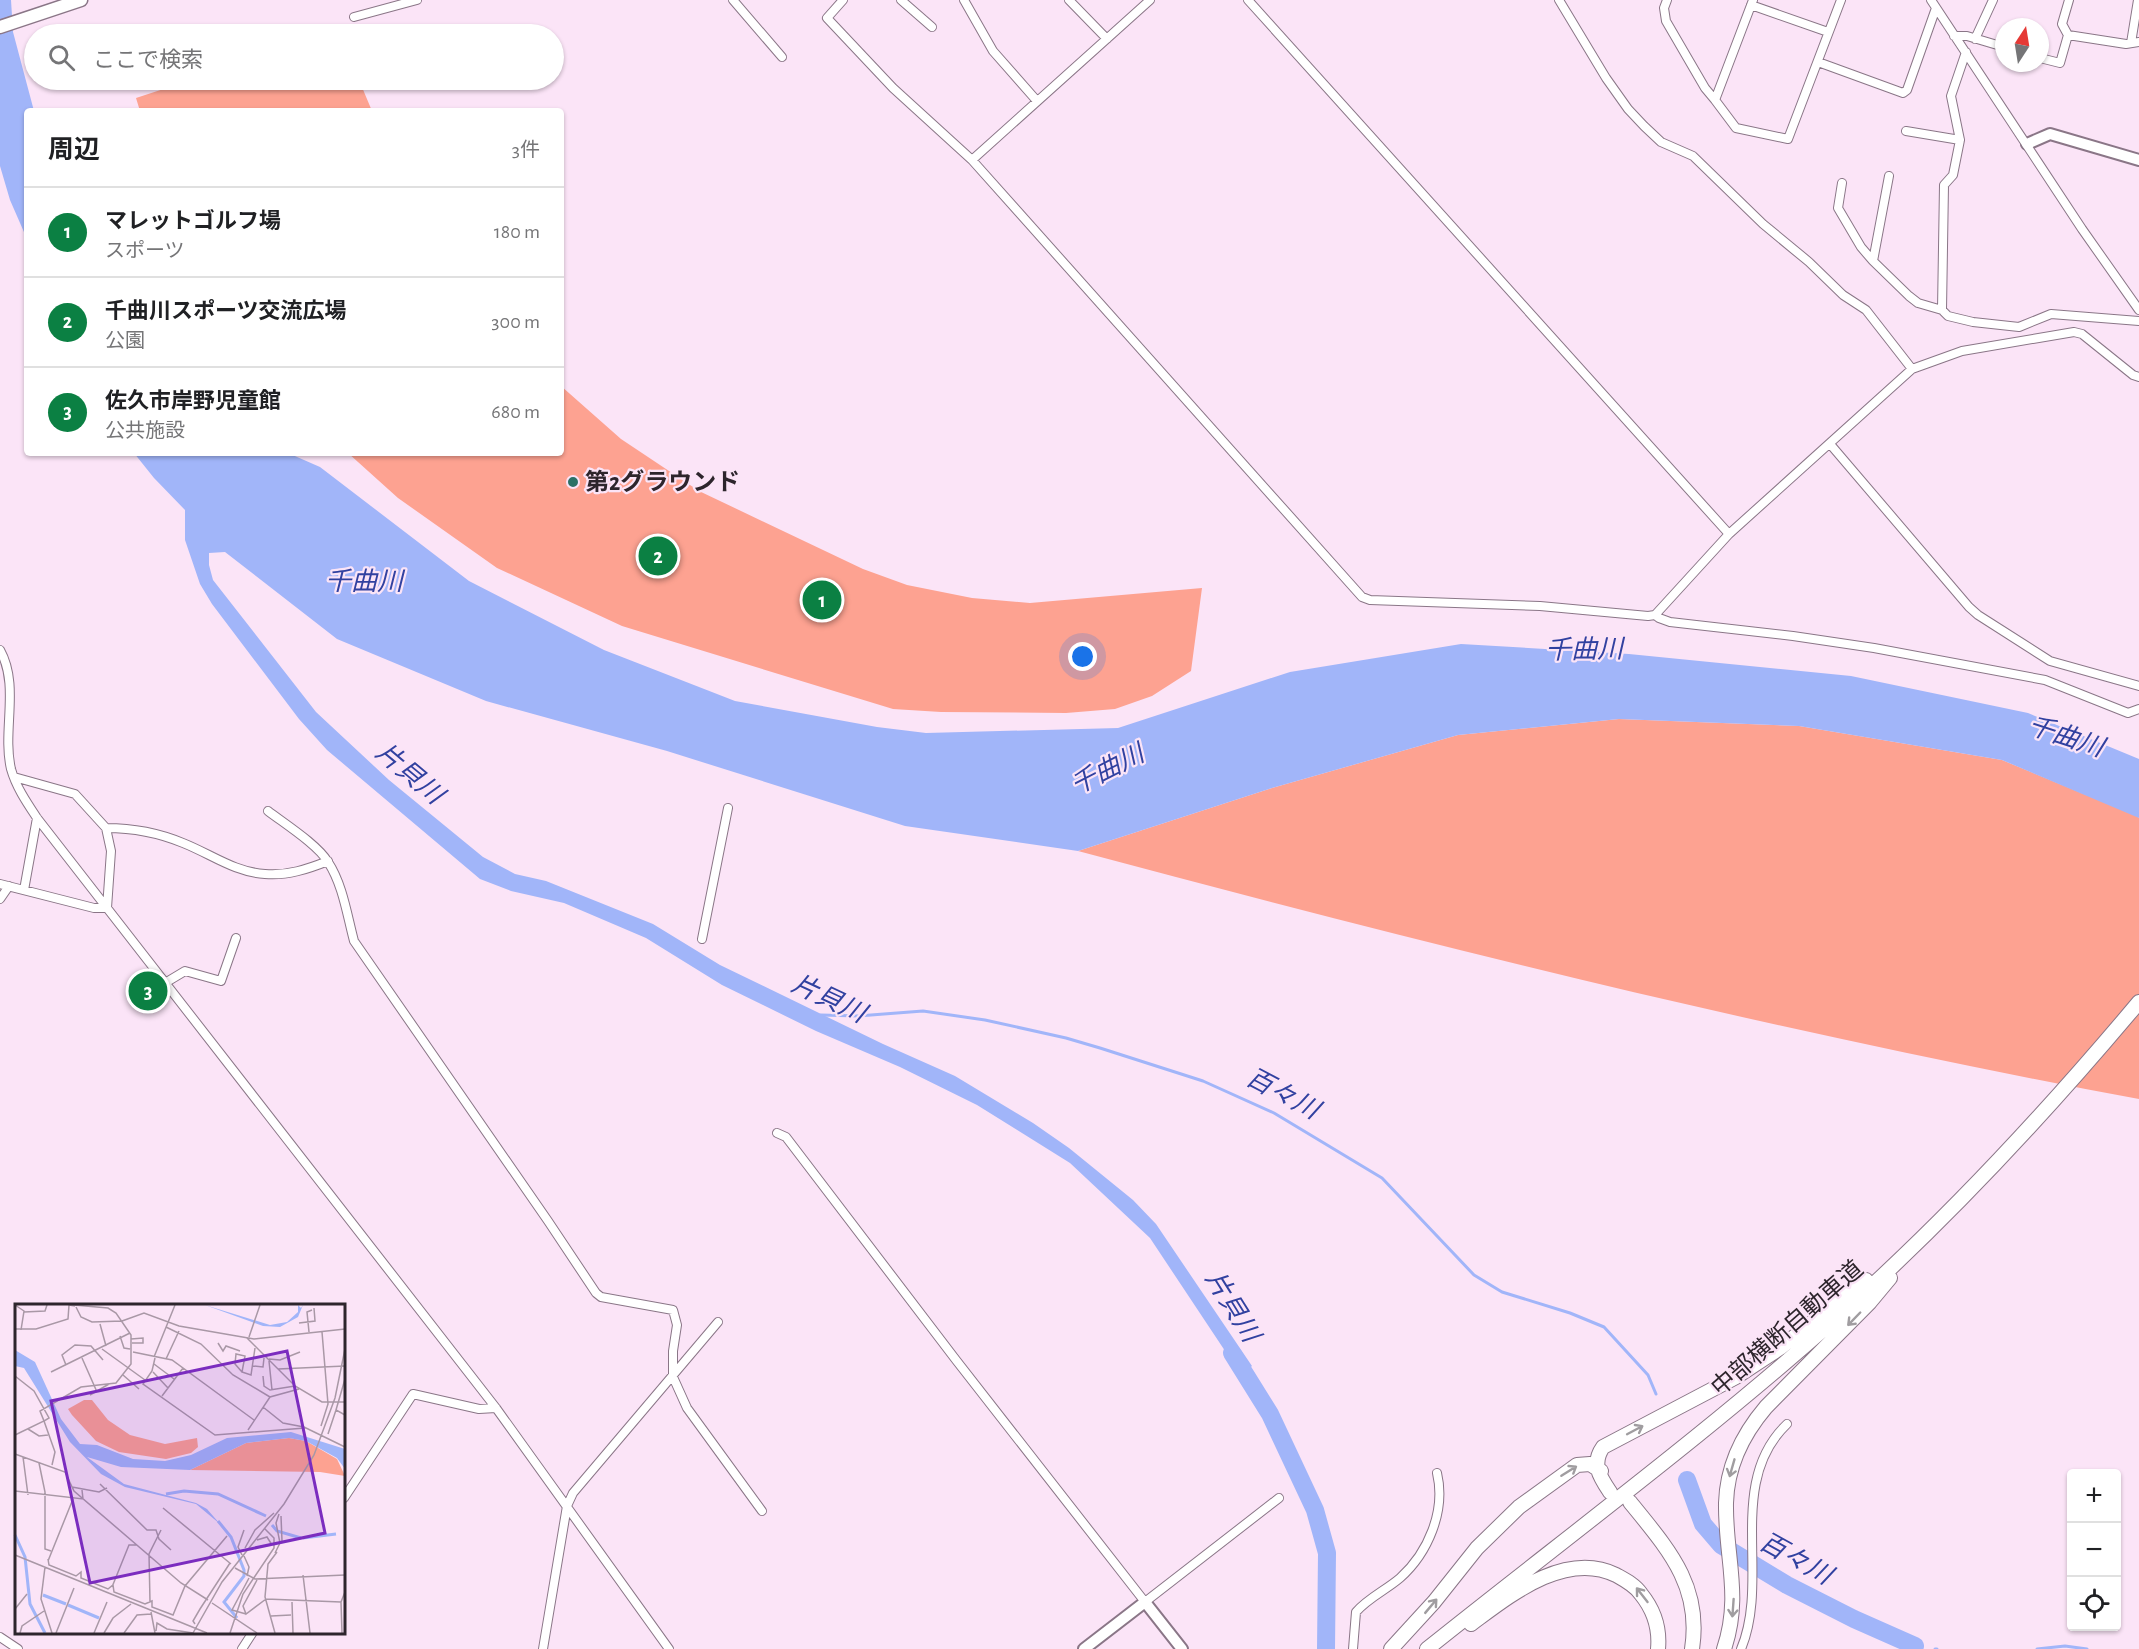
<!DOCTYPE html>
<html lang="ja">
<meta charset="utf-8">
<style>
:root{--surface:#fff;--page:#f2f2f2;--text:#202124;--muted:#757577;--line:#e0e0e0;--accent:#0b8043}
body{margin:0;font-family:"Alegreya Sans","Noto Sans JP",sans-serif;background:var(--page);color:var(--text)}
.controls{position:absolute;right:18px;bottom:18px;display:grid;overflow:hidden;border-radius:6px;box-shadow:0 2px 4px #0004}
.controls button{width:54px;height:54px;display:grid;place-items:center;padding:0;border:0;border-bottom:2px solid var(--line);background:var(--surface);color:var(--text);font:30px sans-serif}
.compass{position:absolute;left:1995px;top:18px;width:54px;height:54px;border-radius:50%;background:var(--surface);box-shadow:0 2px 4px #0004;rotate:12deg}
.you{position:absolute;left:1083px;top:657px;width:21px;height:21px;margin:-15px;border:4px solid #fff;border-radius:50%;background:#1a73e8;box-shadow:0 0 0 9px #1a73e833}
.badge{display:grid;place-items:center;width:39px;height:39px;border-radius:50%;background:var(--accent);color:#fff;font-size:20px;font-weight:700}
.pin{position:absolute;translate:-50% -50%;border:3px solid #fff;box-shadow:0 2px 6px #0006}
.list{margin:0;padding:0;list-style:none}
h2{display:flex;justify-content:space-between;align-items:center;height:78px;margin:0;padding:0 24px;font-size:26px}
h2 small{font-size:20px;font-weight:400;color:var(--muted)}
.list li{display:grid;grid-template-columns:39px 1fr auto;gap:18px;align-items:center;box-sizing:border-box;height:90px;padding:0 24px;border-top:2px solid var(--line)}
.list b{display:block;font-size:22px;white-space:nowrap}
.list p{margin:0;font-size:20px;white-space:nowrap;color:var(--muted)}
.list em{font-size:20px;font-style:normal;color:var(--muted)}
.icon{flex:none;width:33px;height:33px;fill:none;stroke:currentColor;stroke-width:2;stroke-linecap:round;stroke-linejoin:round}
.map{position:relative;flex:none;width:2139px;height:1649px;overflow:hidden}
.search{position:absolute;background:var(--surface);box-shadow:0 2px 4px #0004;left:24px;top:24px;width:540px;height:66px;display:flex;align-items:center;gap:15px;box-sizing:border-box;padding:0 21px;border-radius:33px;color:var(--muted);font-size:22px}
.panel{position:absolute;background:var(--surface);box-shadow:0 2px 4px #0004;left:24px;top:108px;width:540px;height:348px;border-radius:6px}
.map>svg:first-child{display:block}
.green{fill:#fda291}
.water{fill:#a1b5f9}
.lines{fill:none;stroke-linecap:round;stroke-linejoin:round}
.stream{stroke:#a1b5f9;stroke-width:3}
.river{stroke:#a1b5f9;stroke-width:18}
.street-casing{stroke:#8a7687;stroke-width:10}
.secondary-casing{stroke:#8a7687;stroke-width:14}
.primary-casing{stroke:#8a7687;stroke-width:15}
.highway-casing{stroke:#8a7687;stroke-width:16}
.street{stroke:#fff;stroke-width:8}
.secondary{stroke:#fff;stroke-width:10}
.primary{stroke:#fff;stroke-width:12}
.highway{stroke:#fff;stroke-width:14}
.oneway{stroke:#a09da0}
.poi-dot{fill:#2c7166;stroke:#fbe4f7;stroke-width:2}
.labels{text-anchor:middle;stroke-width:4.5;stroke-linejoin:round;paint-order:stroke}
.poi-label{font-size:24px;font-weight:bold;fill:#2d252c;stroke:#fbe4f7;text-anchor:start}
.street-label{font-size:24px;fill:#2d252c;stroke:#fbe4f7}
.water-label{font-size:26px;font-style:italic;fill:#3141a0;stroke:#fbe4f7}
.inset-river{fill:none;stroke:#a1b5f9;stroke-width:3}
.inset-road{fill:none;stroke:#a998a6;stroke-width:1.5}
.view{fill:#7b2cbf;fill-opacity:0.15;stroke:#7b2cbf;stroke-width:3}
.inset-edge{fill:none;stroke:#2d252c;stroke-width:3}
</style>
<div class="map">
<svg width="2139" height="1649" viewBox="0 0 2139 1649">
<rect width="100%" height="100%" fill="#fbe4f7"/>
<path class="green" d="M191 80H359L372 111H140L136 98Z
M561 386 621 439 699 491 863 569 907 585 972 598 1030 603 1202 588 1191 671 1152 696 1115 709 1066 713 941 712 893 709 622 626 497 568 398 498 348 453H561Z
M1619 719 1799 726 2002 760 2137 816 2139 818V1099C1782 1033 1429 945 1078 851L1272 788 1458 735Z"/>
<path class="water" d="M0 0H11L13 32 34 111H27V239L10 200 0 166Z
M134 453H288L320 467 469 581 604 650 735 701 877 727 926 733 1118 728 1290 672 1461 644 1629 654 1851 676 2028 713 2139 759V818L2002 760 1799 726 1619 719 1458 735 1272 788 1078 851 905 826 667 751 486 701 337 639 225 552 209 553V565L213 580 316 712 389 780 483 857 515 874 546 881 653 924 720 965 883 1044 955 1076 1033 1123 1069 1148 1133 1200 1156 1224 1252 1366 1241 1375 1150 1238 1070 1163 977 1105 900 1067 816 1031 722 985 646 938 564 903 511 891 480 879 327 750 299 719 212 604 200 584 185 540V510L154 478Z"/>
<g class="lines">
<path class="stream" d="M821 1015 858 1016 923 1011 985 1020 1066 1038 1100 1048 1203 1081 1274 1113 1382 1178 1474 1275 1502 1292 1570 1313 1604 1327 1648 1375 1656 1394
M1935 1649H1937
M2037 1649 2065 1646 2087 1649"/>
<path class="river" d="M1232 1353 1270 1414 1315 1510 1327 1553 1326 1649
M1687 1480 1703 1524 1721 1545 1787 1585 1854 1619 1915 1646"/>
<g class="street-casing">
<path id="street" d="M733 0 782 57
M843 0 827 18 893 88 972 160 1362 597 1370 600 1540 606 1648 616 1655 615 1729 534 1912 369 1962 351 2074 332 2082 334 2133 375 2139 377
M901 0 932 27
M964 0 993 51 1037 101
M1069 0 1107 39
M1248 0 1729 534
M1559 0 1606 78 1628 109 1644 126 1661 142 1693 156 1763 224 1809 262 1843 295 1866 310 1912 369
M1667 0 1664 8 1666 21 1705 88 1715 100
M1753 0 1715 100 1736 128 1788 139 1841 0
M1931 0 2082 229 2139 310
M1751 5 1828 32
M354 17 417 0
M2068 35 2062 24 2069 0
M1954 36H1967L2004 47
M1975 39 1993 0
M2131 43 2138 0
M2040 58 2060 63 2068 35 2126 44 2139 42
M1818 62 1903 93 1907 90 1936 8
M1906 131 1960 140
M972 160 1150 0
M1889 176 1873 261 1909 296 1918 303 1942 310 1948 316 1973 322 2019 327 2051 314 2139 321
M1842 183 1838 208 1861 247 1873 261
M1942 310 1944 185 1953 175 1960 140 1951 96 1966 52
M1830 444 1969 607 1978 615 2050 661 2139 686
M1655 615 1659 618 1670 622 1793 636 1874 648 2045 680 2128 713 2139 709
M0 650C20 686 2 730 11 769 16 787 27 803 37 818L496 1408 669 1649
M268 811C285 824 318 845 328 862 343 885 347 915 354 941L548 1221 596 1293 601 1297 673 1310 677 1325 673 1351V1377L687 1408 762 1511
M106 828C132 828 159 833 183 843 211 854 234 872 265 874 287 876 308 869 328 861
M0 884 94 908H107L111 851 106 828 75 794 14 777
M24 890 37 818
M0 899 9 886
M702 939 728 808
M165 983 185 971 221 981 236 938
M777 1133 786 1137 956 1360 1145 1602 1279 1498
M344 1498 413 1394 479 1409 496 1408
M0 1637 18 1649
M242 1649 253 1632
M543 1649 567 1506 573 1493 718 1322
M1353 1649 1356 1612C1368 1598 1386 1590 1400 1578 1428 1553 1446 1511 1437 1473
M1741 1649C1771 1578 1725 1483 1787 1424"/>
</g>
<g class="secondary-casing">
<path id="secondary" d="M2027 144 2050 134 2139 160
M1084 1649 1145 1602 1182 1649"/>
</g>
<g class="primary-casing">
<path id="primary" d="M0 27 81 0"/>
</g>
<g class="highway-casing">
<path id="highway" d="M1610 1492C1600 1477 1591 1464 1603 1447L1736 1377 1780 1348 1866 1280
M1630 1502C1667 1548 1702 1585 1692 1649
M1471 1624C1509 1596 1565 1550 1616 1575 1625 1580 1635 1585 1641 1594 1654 1610 1660 1628 1658 1649
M1391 1649 1434 1602 1477 1548 1519 1507 1577 1465 1590 1464 1601 1471
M1427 1649C1563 1540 1704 1436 1834 1320 1944 1223 2045 1114 2139 1002
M1724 1649C1742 1596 1725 1556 1726 1503 1727 1466 1743 1434 1766 1407L1870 1302 1890 1278"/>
</g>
<use href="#street" class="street"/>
<use href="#secondary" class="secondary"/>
<use href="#primary" class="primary"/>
<use href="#highway" class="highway"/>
</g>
<defs><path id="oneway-shaft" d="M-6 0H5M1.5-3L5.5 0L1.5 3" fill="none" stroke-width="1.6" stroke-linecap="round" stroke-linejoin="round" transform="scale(1.5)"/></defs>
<g class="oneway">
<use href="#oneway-shaft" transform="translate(1854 1319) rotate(134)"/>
<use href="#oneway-shaft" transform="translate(1635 1430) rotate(-28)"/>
<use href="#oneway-shaft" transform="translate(1732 1468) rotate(106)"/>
<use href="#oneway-shaft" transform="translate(1569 1471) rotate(-32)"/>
<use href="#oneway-shaft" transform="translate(1642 1595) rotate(-128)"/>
<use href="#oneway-shaft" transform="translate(1431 1606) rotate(-50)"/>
<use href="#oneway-shaft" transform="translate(1733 1608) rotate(94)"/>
</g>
<circle class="poi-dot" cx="573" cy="482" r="6"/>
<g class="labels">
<g class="poi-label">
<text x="585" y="490">第2グラウンド</text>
</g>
<g class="street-label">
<text transform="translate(1787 1328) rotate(-41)" y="8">中部横断自動車道</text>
</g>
<g class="water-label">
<text x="364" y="590">千曲川</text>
<text transform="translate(1584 649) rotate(-1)" y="9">千曲川</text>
<text transform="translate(2066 736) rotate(18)" y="9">千曲川</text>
<text transform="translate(1107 769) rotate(-27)" y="9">千曲川</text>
<text transform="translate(410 773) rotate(40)" y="9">片貝川</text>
<text transform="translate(829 998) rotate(25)" y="9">片貝川</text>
<text transform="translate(1283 1093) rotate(28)" y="9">百々川</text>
<text transform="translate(1233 1306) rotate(58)" y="9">片貝川</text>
<text transform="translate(1796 1558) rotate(29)" y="9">百々川</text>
</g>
</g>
<g transform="translate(15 1304)">
<rect width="330" height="330" fill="#fbe4f7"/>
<path d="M69 96H77L93 116 115 131 150 140 182 134 183 143 176 149 151 155 104 148 81 137 57 111 53 105ZM274 134 291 137 322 155 330 172 305 168 175 166 231 139Z" fill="#fda291"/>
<path d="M190 1 255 21 272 18 283 8V1L286 4 288 1 283 13 265 23 248 22ZM0 46 20 58 46 115 65 140 82 141 118 155 150 157 176 151 212 134 276 128 330 145V165L322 154 291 137 274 134 231 139 175 166 106 163 72 153 109 180 181 199 192 205 205 220 181 200 110 183 86 170 55 138 9 64 0 62Z" fill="#a1b5f9"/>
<path class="inset-river" d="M151 190 169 187 203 190 251 212M203 217 216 233 229 266V272L209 298 222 314M257 221 262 227 286 234M0 231 10 253 15 300 30 329M288 234 321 230M28 291 51 300M53 301 84 314"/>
<path class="inset-road" d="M0 1 9 7 6 26M61 3 66 13 77 18 107 17M9 8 30 7 32 1M107 17 129 9 164 22 239 35 330 25M284 19 300 17 299 4M85 20 91 42M151 23 186 40 218 71 255 93M0 25H21L53 15 54 1 60 2M294 28 292 8 297 6M105 32 109 44 115 45M234 33 245 1M232 34 280 82 307 98H330M116 35 128 34V39H117M203 39 208 47 211 42 225 47M87 45 130 76M118 48 157 56 239 116M139 53 160 1M67 54 82 88M140 54 137 67 128 80 200 131 290 124M151 55 164 27M254 55 265 56 285 48M254 57 257 86M139 60 159 75M51 61 47 51 60 41 76 42 88 56M238 62 248 63 249 54M263 65 330 62M36 68 115 29M138 68 153 84M227 68 220 60 221 50 230 52 227 68 236 71 240 44M108 71 124 85M0 72 19 87 34 114 29 117 40 148 37 161M248 72 249 82 255 86 280 82M330 75 321 106 330 111M75 91 94 80M147 92 168 64M248 103 268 119 289 123 330 143M306 122 313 100 307 28M13 125 24 132 33 131M233 126 255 93 284 85M313 130 321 106M0 131 29 117 25 107 66 83 101 79 116 60V31L101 9 93 4 59 1M0 150 50 168 59 187 166 279 193 296M8 153 13 191M24 159 30 188V245L36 247M85 180 132 226H141L144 235 156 246M57 183 84 188 92 184M0 187 68 195 67 186M148 204 216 260M266 212 267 237M242 236 252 233 257 241M230 244 240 226 259 209M260 249 265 239 261 219 264 210M0 251 192 329M227 251 223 243 229 226M229 252 234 263 232 272M33 255 34 261 61 272 66 268V274L93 285 98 281 99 288 130 300 137 297V303L158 311 170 282 212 232M33 257 58 195M30 263 26 295 37 329M220 264 240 275 330 271M288 271 295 329M242 276 228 302 231 310 251 295M97 283 114 241H122M251 295 326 298M135 298 134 250 146 226M277 298 278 329M197 299 242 329M0 305 12 290M136 308 140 329M231 310 217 306 234 274M256 312 276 311M180 320 178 317 185 305 215 259M141 327 142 319 152 325 178 329M5 329 7 322 29 307M41 329 59 284M79 329 92 298M89 329 98 314 116 300M109 329 122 311 136 310M178 329 207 278 269 200 299 151 320 94 330 45M215 329 228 290 259 244V234L250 225M260 329 250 293 253 260 262 248M327 329 326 298 330 288"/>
<path class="view" d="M272 47 310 229 75 279 36 97Z"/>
<rect width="330" height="330" class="inset-edge"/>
</g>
</svg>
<div class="controls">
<button>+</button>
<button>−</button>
<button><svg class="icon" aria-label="locate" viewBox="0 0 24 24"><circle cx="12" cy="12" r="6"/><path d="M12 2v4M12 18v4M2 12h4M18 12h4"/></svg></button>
</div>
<svg class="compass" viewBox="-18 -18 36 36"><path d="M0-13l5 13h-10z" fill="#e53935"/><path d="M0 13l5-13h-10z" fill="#757577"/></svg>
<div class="you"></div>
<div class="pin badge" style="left:822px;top:600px">1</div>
<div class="pin badge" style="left:658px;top:556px">2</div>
<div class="pin badge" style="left:148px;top:991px">3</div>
<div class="search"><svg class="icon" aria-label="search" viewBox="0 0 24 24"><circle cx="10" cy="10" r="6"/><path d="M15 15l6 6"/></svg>ここで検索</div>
<section class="panel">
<h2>周辺<small>3件</small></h2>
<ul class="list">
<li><span class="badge">1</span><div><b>マレットゴルフ場</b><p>スポーツ</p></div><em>180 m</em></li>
<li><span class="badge">2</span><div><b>千曲川スポーツ交流広場</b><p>公園</p></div><em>300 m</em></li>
<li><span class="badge">3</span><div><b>佐久市岸野児童館</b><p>公共施設</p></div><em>680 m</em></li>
</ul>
</section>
</div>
